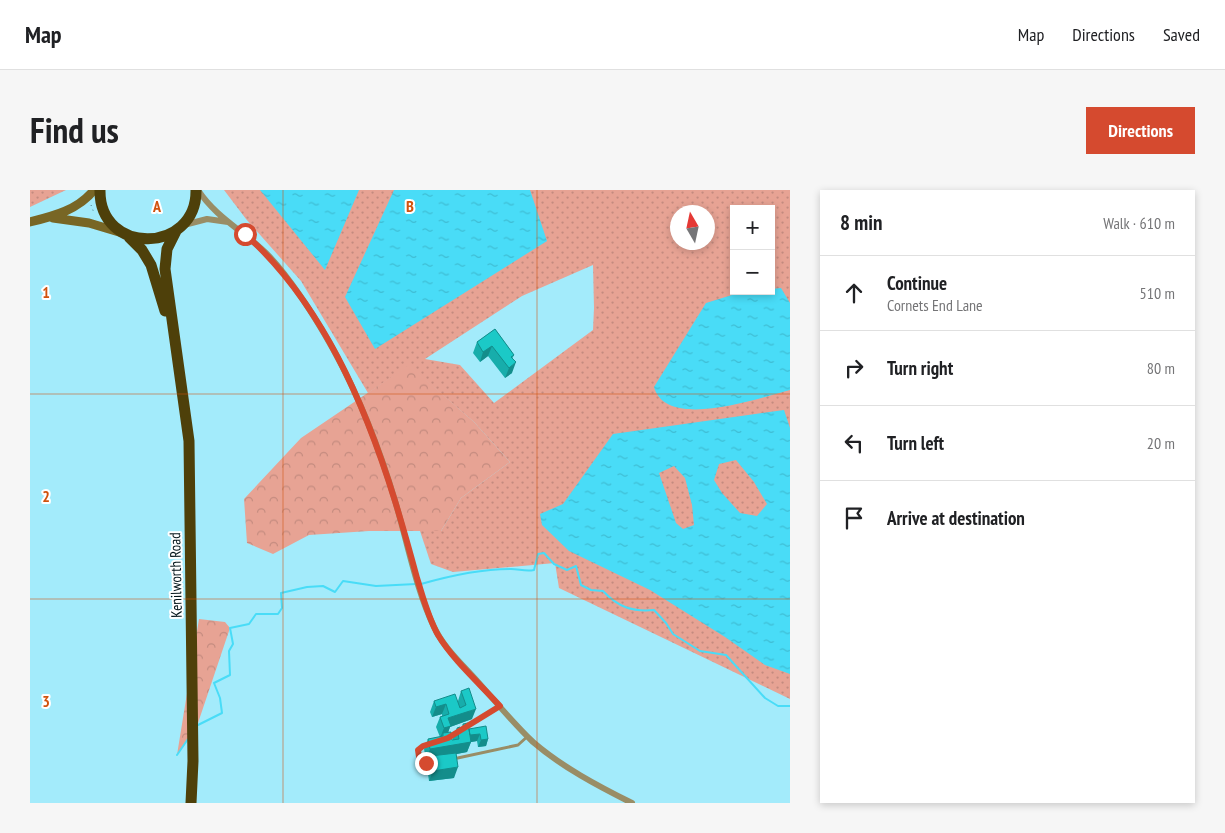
<!DOCTYPE html>
<meta charset="utf-8">
<style>
:root{--surface:#fff;--page:#f6f6f6;--text:#202124;--muted:#757577;--line:#e0e0e0;--accent:#d54a2f}
body{margin:0;font-family:"PT Sans Narrow",sans-serif;background:var(--page);color:var(--text)}
.controls{position:absolute;right:15px;top:15px;display:grid;overflow:hidden;border-radius:0px;box-shadow:0 2px 8px #0003}
.controls button{width:45px;height:45px;display:grid;place-items:center;padding:0;border:0;border-bottom:1px solid var(--line);background:var(--surface);color:var(--text);font:25px sans-serif}
.compass{position:absolute;left:640px;top:15px;width:45px;height:45px;border-radius:50%;background:var(--surface);box-shadow:0 2px 8px #0003;rotate:351deg}
.stop{position:absolute;width:15px;height:15px;margin:-11px;border:4px solid #d54a2f;border-radius:50%;background:#fff}
.stop.end{background:#d54a2f;border-color:#fff;box-shadow:0 1px 5px #0008}
.list{margin:0;padding:0;list-style:none}
h2{display:flex;justify-content:space-between;align-items:center;height:65px;margin:0;padding:0 20px;font-size:21px}
h2 small{font-size:16px;font-weight:400;color:var(--muted)}
.list li{display:grid;grid-template-columns:32px 1fr auto;gap:15px;align-items:center;box-sizing:border-box;height:75px;padding:0 20px;border-top:1px solid var(--line)}
.list b{display:block;font-size:19px;white-space:nowrap}
.list p{margin:0;font-size:16px;white-space:nowrap;color:var(--muted)}
.list em{font-size:16px;font-style:normal;color:var(--muted)}
.icon{flex:none;width:28px;height:28px;fill:none;stroke:currentColor;stroke-width:2;stroke-linecap:round;stroke-linejoin:round}
.map{position:relative;flex:none;width:760px;height:613px;overflow:hidden;border-radius:0px}
header{display:flex;align-items:center;gap:30px;box-sizing:border-box;height:70px;padding:0 25px;background:var(--surface);border-bottom:1px solid var(--line)}
header strong{font-size:24px}
nav{display:flex;gap:28px;margin-inline-start:auto;font-size:18px}
.intro{display:flex;align-items:center;justify-content:space-between;box-sizing:border-box;height:120px;padding:0 30px}
h1{margin:0;font-size:35px}
.button{padding:12px 22px;border-radius:0px;background:var(--accent);color:#fff;font-size:18px;font-weight:700}
main{display:flex;gap:30px;padding:0 30px}
aside{flex:1;background:var(--surface);border-radius:0px;box-shadow:0 2px 8px #0003}
.map>svg:first-child{display:block}
.grass{fill:url(#grass-dots);fill-rule:evenodd}
.forest{fill:url(#forest-crowns)}
.water{fill:url(#water-ripples);fill-rule:evenodd}
.lines{fill:none;stroke-linecap:round;stroke-linejoin:round}
.stream{stroke:#49dcf7;stroke-width:2}
.path{stroke:#4b7781;stroke-width:1;stroke-dasharray:1 4;stroke-linecap:butt}
.service{stroke:#998d66;stroke-width:3}
.minor{stroke:#998d66;stroke-width:6}
.secondary{stroke:#786625;stroke-width:9}
.trunk{stroke:#4e400a;stroke-width:11}
.wall{fill:#17adab}
.shaded-wall{fill:#138d8b}
.building{fill:#1bc9c7;stroke:#138d8b}
.route{stroke:#d54a2f;stroke-width:6}
.grid{fill:none;stroke:#d1520d;stroke-width:1;stroke-opacity:0.55}
.labels{text-anchor:middle;stroke-width:4;stroke-linejoin:round;paint-order:stroke}
.street-label{font-size:15px;fill:#001318;stroke:#fff}
.grid-label{font-size:16px;text-anchor:middle;font-weight:bold;fill:#d1520d;stroke:#fff;stroke-width:4;stroke-linejoin:round;paint-order:stroke}
</style>
<header>
<strong>Map</strong>
<nav><a>Map</a><a>Directions</a><a>Saved</a></nav>
</header>
<div class="intro"><h1>Find us</h1><a class="button">Directions</a></div>
<main>
<div class="map">
<svg width="760" height="613" viewBox="0 0 760 613">
<defs>
<pattern id="grass-dots" width="8" height="8" patternUnits="userSpaceOnUse" patternTransform="scale(1.25)"><rect width="8" height="8" fill="#e7a394"/><path d="M2 2h.1M6 6h.1" fill="none" stroke="#c48b7f" stroke-width="1.8" stroke-linecap="round"/></pattern>
<pattern id="forest-crowns" width="20" height="18" patternUnits="userSpaceOnUse" patternTransform="scale(1.25)"><rect width="20" height="18" fill="#e7a394"/><path d="M2 6a3 3 0 1 1 6 0M12 15a3 3 0 1 1 6 0" fill="none" stroke="#c48b7f"/></pattern>
<pattern id="water-ripples" width="26" height="14" patternUnits="userSpaceOnUse" patternTransform="scale(1.25)"><rect width="26" height="14" fill="#49dcf7"/><path d="M2 4q2-2 4 0t4 0M15 11q2-2 4 0t4 0" fill="none" stroke="#3ebcd3"/></pattern>
</defs>
<rect width="100%" height="100%" fill="#a3ebfb"/>
<path class="grass" d="M0 0H36L0 17Z
M194 0H760V509L529 398 525 373 423 382 401 374 390 341H411L431 308 480 272 444 232 379 176 338 203 271 91 216 29ZM704 19H741V101H704ZM648 22H678V52H648ZM563 75 564 118 563 140 464 213 430 175 395 169 492 106Z"/>
<path class="forest" d="M379 175 444 232 480 272 431 308 411 341H339L279 345 243 364 217 353 214 309 271 248Z
M169 429 195 432 200 438 168 533 147 565Z"/>
<path class="water" d="M230 0H329L295 80Z
M364 0H500L517 51 345 159 315 107Z
M751 98 760 113V200C729 208 636 241 624 197L676 113 715 101H741V99Z
M754 220 760 238V484L735 475 695 447 620 400 539 361 512 335 510 324 533 314 583 244ZM706 270 724 292 737 314 727 326 710 323 692 303 684 290 689 274ZM644 276 655 288 662 315 664 335 653 339 646 333 629 283Z"/>
<g class="lines">
<path class="stream" d="M391 394C419 386 450 379 481 379 489 379 496 382 504 380L508 364 514 363 524 374 537 380 546 376 551 395 561 400 573 401C588 417 602 422 624 420L636 433 643 444 670 461 696 465 735 508 748 516H760
M168 535 192 523 190 508 184 493 200 485 199 461 203 454 200 438 219 434 226 424H248L252 418 251 403 277 397 293 396 305 402 313 391 346 396 386 394
M147 565 158 549"/>
<path class="path" d="M61 15 64 23"/>
<path class="service" d="M437 537 469 517
M399 554 393 556 388 560 390 573 402 572
M423 569 488 555 498 546"/>
<path class="minor" d="M168 0C186 28 217 43 239 66 264 93 285 127 303 159 330 208 350 260 366 314 378 355 386 399 404 437 414 458 432 474 448 492 466 512 483 533 503 552 532 577 568 596 602 613
M154 35 177 29 198 32"/>
<path class="secondary" d="M23 28 59 33 89 42
M0 32C24 26 48 20 64 0"/>
<path class="trunk" d="M70 0C69 66 167 64 166 0
M146 41 137 59 135 79 159 251 163 571 161 613
M99 47 112 60 121 75 135 121"/>
</g>
<path class="wall" d="M465 139 484 165 482 169V183L475 188 458 166 450 172 443 163 447 152Z
M431 501 442 529 420 537 418 542 422 550H423V548L427 538 431 540 433 534 439 539 458 549 456 556 448 557 447 551 441 552 437 562 426 564 424 588 399 591 397 577 400 569 396 570 394 559 398 549 410 547 406 537 410 527 412 526V524L402 527 400 522 404 511H428Z"/>
<path class="shaded-wall" d="M462 156 458 166 450 172 453 162Z
M486 172 482 183 475 188 479 178Z
M416 514 412 524 402 527 406 517Z
M446 519 442 529 420 537 417 546H413V543L411 548H410L418 528Z
M450 544 447 551 441 552 437 562 401 569V566L400 569 396 570 400 559 440 545Z
M458 549 456 556 448 557 451 550Z
M428 577 424 588 399 591 403 581Z"/>
<path class="building" d="M465 139 484 165 481 167 486 172 479 178 462 156 453 162 447 152Z
M439 498 446 519 418 528 421 536 414 538 410 527 419 524 416 514 406 517 404 511 425 504 430 518 436 515 431 501Z
M438 533 441 552 400 559 398 549 413 546V543L421 542 422 550 429 549 427 538 430 537V540L434 539 433 534Z
M456 536 458 549 451 550 450 544 440 545 439 539Z
M426 563 428 577 403 581 401 566Z"/>
<g class="lines">
<path class="route" d="M215 44C292 113 335 214 365 311 373 337 380 362 387 388 393 407 398 427 408 445 423 470 450 494 470 516L418 548 393 556 388 560 390 573H396"/>
</g>
<path class="grid" d="M253 0V613M507 0V613M0 204H760M0 409H760"/>
<g class="labels">
<g class="street-label">
<text transform="translate(146 385) rotate(-91)" y="5">Kenilworth Road</text>
</g>
</g>
<g class="grid-label">
<text x="127" y="22">A</text>
<text x="380" y="22">B</text>
<text x="16" y="108">1</text>
<text x="16" y="312">2</text>
<text x="16" y="517">3</text>
</g>
</svg>
<div class="controls">
<button>+</button>
<button>−</button>
</div>
<svg class="compass" viewBox="-18 -18 36 36"><path d="M0-13l5 13h-10z" fill="#e53935"/><path d="M0 13l5-13h-10z" fill="#757577"/></svg>
<div class="stop" style="left:215px;top:44px"></div>
<div class="stop end" style="left:396px;top:573px"></div>
</div>
<aside>
<h2>8 min<small>Walk · 610 m</small></h2>
<ul class="list">
<li><svg class="icon" aria-label="ahead" viewBox="0 0 24 24"><path d="M12 20V5M6 11l6-6 6 6"/></svg><div><b>Continue</b><p>Cornets End Lane</p></div><em>510 m</em></li>
<li><svg class="icon" aria-label="right" viewBox="0 0 24 24"><path d="M7 20v-9h11M14 6l5 5-5 5"/></svg><div><b>Turn right</b></div><em>80 m</em></li>
<li><svg class="icon" aria-label="left" viewBox="0 0 24 24"><path d="M17 20v-9H6M10 6l-5 5 5 5"/></svg><div><b>Turn left</b></div><em>20 m</em></li>
<li><svg class="icon" aria-label="arrive" viewBox="0 0 24 24"><path d="M6 21V4h12l-3 4 3 4H6"/></svg><div><b>Arrive at destination</b></div></li>
</ul>
</aside>
</main>
